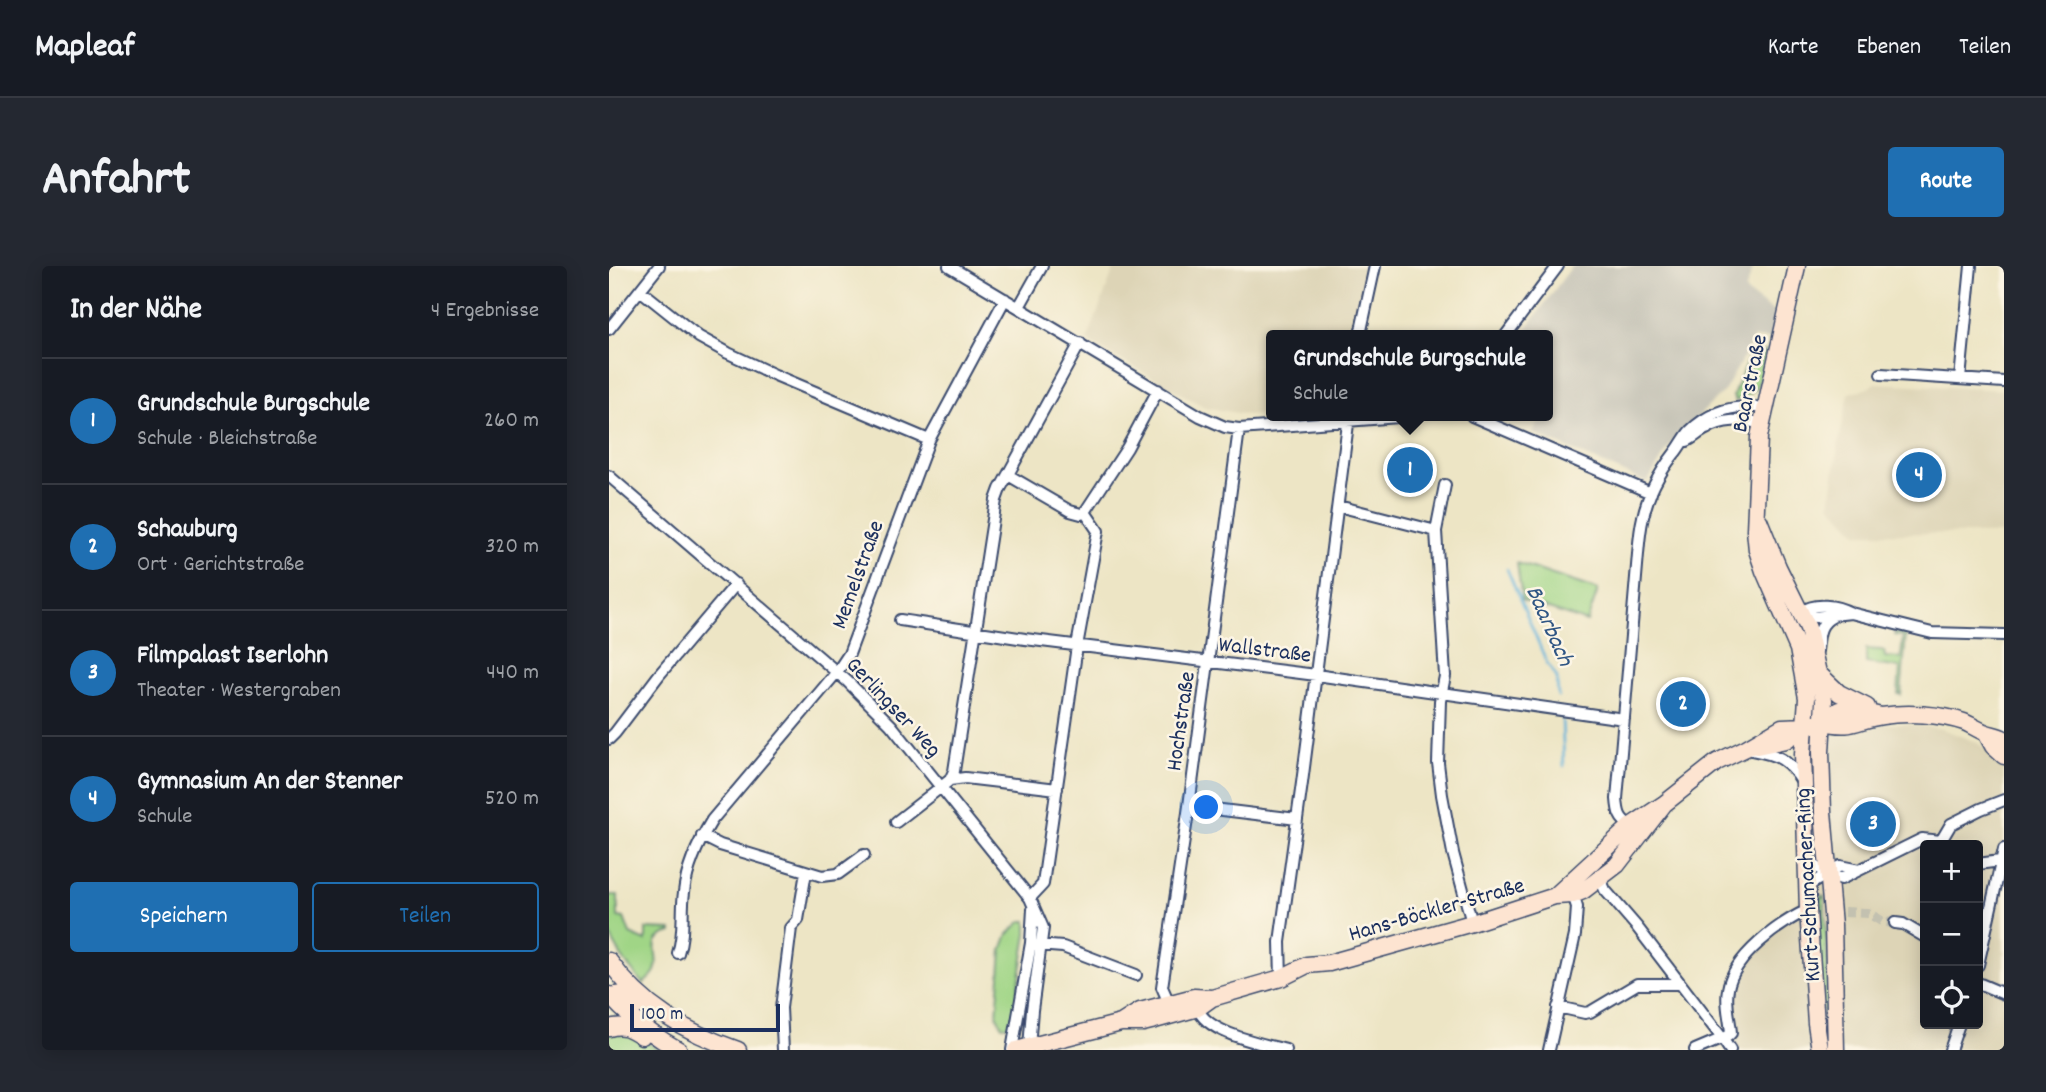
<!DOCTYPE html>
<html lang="de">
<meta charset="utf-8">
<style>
:root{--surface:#171b24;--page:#242831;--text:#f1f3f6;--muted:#9ea1a6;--line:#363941;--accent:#1f6fb2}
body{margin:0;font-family:Dekko,sans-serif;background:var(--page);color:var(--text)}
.controls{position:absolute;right:21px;bottom:21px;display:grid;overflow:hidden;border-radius:7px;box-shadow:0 4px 18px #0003}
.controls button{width:63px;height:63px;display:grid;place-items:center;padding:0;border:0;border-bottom:2px solid var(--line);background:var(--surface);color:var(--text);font:35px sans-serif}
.scale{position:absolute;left:21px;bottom:18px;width:150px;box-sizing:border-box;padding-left:7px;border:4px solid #1b2f5e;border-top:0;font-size:19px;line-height:24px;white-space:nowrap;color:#1b2f5e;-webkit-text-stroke:5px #fcf5e5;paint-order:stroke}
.you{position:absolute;left:598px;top:542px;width:24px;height:24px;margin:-18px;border:5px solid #fff;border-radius:50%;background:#1a73e8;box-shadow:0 0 0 10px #1a73e833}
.badge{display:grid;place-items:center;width:46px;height:46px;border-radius:50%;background:var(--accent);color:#fff;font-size:23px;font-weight:700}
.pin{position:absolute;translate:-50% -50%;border:4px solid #fff;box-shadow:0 2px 7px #0006}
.popup{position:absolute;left:657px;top:64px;width:287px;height:91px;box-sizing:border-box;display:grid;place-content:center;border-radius:7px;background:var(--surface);filter:drop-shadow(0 2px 5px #0005);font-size:23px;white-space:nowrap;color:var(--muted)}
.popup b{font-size:26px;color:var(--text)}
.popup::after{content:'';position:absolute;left:50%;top:100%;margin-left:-14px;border:14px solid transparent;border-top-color:var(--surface)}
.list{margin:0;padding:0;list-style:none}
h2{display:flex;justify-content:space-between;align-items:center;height:91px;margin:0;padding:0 28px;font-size:30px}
h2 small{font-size:23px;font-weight:400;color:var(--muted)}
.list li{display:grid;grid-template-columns:46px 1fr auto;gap:21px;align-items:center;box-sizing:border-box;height:126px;padding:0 28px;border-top:2px solid var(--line)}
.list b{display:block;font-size:26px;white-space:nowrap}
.list p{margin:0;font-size:23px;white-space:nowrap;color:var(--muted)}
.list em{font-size:23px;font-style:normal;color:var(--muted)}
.actions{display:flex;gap:14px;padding:21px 28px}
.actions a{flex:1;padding:16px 0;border:2px solid var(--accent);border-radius:7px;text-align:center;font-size:24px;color:var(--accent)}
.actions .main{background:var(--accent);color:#fff}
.icon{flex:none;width:38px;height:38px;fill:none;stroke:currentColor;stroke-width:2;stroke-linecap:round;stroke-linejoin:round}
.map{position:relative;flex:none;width:1395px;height:784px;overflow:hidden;border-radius:7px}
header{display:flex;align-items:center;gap:42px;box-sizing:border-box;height:98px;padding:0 35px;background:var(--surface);border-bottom:2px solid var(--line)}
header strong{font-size:33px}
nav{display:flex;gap:38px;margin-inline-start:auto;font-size:24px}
.intro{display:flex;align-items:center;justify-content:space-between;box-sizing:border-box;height:168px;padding:0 42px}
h1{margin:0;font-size:49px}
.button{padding:18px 32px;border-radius:7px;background:var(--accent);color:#fff;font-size:24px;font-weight:700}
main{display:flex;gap:42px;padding:0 42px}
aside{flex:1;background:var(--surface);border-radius:7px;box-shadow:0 4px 18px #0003}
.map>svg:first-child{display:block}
.built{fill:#ddd4b6;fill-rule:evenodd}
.industrial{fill:#c7c5b8}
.green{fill:#a0d586;stroke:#5e8272;stroke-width:2}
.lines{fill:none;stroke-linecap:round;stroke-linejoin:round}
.stream{stroke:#60b2db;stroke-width:2.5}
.street-tunnel{stroke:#c3c1b0;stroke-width:10;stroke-dasharray:10 5;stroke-linecap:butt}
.street-casing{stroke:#3a4a6d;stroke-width:14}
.secondary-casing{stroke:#3a4a6d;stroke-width:19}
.street{stroke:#fff;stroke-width:10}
.secondary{stroke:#fde4d1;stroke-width:16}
.labels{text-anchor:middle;stroke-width:5;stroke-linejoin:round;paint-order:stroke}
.street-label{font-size:23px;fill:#1b2f5e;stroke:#fcf5e5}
.water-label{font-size:24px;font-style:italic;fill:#305684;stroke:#fcf5e5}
</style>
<header>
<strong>Mapleaf</strong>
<nav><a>Karte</a><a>Ebenen</a><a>Teilen</a></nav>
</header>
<div class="intro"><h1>Anfahrt</h1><a class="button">Route</a></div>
<main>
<aside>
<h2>In der Nähe<small>4 Ergebnisse</small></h2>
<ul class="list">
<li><span class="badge">1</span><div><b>Grundschule Burgschule</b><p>Schule · Bleichstraße</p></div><em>260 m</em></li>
<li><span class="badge">2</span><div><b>Schauburg</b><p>Ort · Gerichtstraße</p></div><em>320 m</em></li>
<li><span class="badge">3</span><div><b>Filmpalast Iserlohn</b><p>Theater · Westergraben</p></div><em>440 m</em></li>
<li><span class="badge">4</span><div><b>Gymnasium An der Stenner</b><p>Schule</p></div><em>520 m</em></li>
</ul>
<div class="actions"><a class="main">Speichern</a><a>Teilen</a></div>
</aside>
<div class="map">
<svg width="1395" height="784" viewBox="0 0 1395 784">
<rect width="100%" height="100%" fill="#fcf5e5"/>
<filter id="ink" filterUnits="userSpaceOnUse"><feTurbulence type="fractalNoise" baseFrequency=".0143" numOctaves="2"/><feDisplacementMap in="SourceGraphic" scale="14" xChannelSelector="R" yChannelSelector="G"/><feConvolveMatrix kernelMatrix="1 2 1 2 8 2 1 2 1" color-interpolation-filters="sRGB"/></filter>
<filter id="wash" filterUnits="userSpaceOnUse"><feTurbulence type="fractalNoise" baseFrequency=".00686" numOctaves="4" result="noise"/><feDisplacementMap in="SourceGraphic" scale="28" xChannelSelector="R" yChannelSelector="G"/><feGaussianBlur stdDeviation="1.57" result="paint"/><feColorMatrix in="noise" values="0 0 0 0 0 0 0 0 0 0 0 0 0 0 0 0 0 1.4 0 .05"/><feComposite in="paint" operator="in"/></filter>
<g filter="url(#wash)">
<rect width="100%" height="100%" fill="#ede5c5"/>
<path class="built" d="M506 0H758L742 69H663V148L639 149 596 141 478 75Z
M1266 117 1395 124V268L1248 267 1221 238 1229 180 1240 127 1259 122Z
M1258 458H1306L1333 463 1367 476 1395 495V784H1119L1113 772 1125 705 1177 651 1206 612 1200 508 1216 463ZM1316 579H1369V758H1316Z"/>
<path class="industrial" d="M963 0H1145L1136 25 1168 48 1162 73 1145 72 1116 124 1063 176 1039 215H1034L924 167 933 150H939V69H913Z"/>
<path class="green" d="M1157 85C1151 111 1154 126 1126 135L1124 130 1139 93Z
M908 297 989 324 978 356 913 334Z
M1286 366 1297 368 1292 429 1289 428 1291 402 1257 397V383L1272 384 1275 385 1276 391 1292 392 1294 370 1286 369Z
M0 629H9V651L15 652 21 668 37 675V663L63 664V666C34 673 53 689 46 705 44 710 38 714 34 718L14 693 0 668Z
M1215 630 1222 769 1220 770 1215 757 1205 631Z
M413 655H418V668L404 753 402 759 393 760 388 750 393 684 399 668Z
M15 763 51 784H0V765Z"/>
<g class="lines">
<path class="stream" d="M898 303 938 397 948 412 949 431
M953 453 955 500"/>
</g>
</g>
<g filter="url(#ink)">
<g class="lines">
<path class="street-tunnel" d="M1235 646 1259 647 1274 656 1286 657"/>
<g class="street-casing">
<path id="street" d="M340 0 591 150 616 161 630 163 804 150
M31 24 90 71 119 87 166 109 320 174
M410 41 433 0
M0 63 50 0
M751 69 766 0
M897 69 949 0
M1272 108 1395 116
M1351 113 1362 0
M863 150 1042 227
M1078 175C1085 172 1090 166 1097 163 1114 152 1133 154 1152 157
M399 209 461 245 472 248
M0 210 238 415 282 459 421 632 434 662 423 744 420 781
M836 219 827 265 836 410 831 435 829 497 833 529 844 587 863 657
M729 240 827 265
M1190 346 1205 351 1242 347
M1192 346C1206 336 1227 339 1242 347L1323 367 1395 369
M291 354 416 373 707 409 1015 453
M1208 385C1210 371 1209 358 1223 351
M0 473 6 467 50 409 127 318
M1143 484C1170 489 1179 493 1194 517
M341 514 356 512 448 523
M580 540 688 553
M287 556 341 514 345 505 387 234 391 223 471 77
M1022 563V560C1010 553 1009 546 1008 533L1029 288C1030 276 1031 263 1034 251 1039 228 1051 206 1065 188 1071 181 1075 172 1081 165 1102 144 1126 138 1155 142
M93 570 111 579 213 610 229 608 255 589
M1332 575 1342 558 1372 543 1395 534
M1198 593 1208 602 1232 613 1313 573 1332 575
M1369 598 1391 595
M991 612 996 624 1028 661 1113 772 1121 784
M1199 623 1202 618 1231 600 1250 604
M421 632 434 618 468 380 489 265 476 246 518 182 549 124
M1286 657 1294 658 1316 671
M428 679 454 681 527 709
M69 687C76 667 72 647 75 626 78 600 89 577 103 554L228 406 240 388 320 174 396 33
M1369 699 1395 583
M672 712 671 676 693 517 740 150
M1369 717 1395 728
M560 741V737L553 721 580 540 630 163
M949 741 976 747 981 746 1028 718H1071
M589 742C596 767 654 778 677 784
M174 784 172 742 182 662 189 654 197 606
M403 784 422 677 424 643
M940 784 966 669 968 641 964 629
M1086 784 1119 770 1122 767C1121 752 1116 738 1119 723 1124 691 1170 657 1199 644
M1341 784 1350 758"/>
</g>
<g class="secondary-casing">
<path id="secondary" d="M1188 0 1150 171 1146 264 1148 284 1155 305 1189 383 1198 432 1194 488 1199 644 1207 757 1211 784
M1150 254 1169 301 1199 362 1215 434 1212 486 1214 546 1224 659 1227 784
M1211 409 1230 427 1258 441
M1214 456C1245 463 1246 454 1273 450 1298 446 1331 448 1355 456 1362 459 1368 463 1375 466 1381 469 1389 469 1395 473
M1377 467 1384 480 1395 490
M1148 480 1177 474 1197 460
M946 630 1022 560 1055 538 1108 496 1137 482 1173 461 1197 460 1214 456 1230 444 1243 443 1272 450
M0 695C33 741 76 766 129 784
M0 729C20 751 44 770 70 784
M0 730 15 728 32 739
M512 757 531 745 585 731 603 732 672 712 698 699 720 697 863 657 946 630 964 629 974 625 1008 599 1055 538
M0 762C14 758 21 762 33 770
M407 784 512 757H534L542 755 589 742 603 732"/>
</g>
<use href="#street" class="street"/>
<use href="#secondary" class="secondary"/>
</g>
</g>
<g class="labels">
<g class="street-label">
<text transform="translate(1139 117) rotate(-78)" y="8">Baarstraße</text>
<text transform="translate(247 308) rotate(-70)" y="8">Memelstraße</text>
<text transform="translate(656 382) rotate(7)" y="8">Wallstraße</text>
<text transform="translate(286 440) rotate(47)" y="8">Gerlingser Weg</text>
<text transform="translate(570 455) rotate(-82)" y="8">Hochstraße</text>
<text transform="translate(1197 619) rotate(-93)" y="8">Kurt-Schumacher-Ring</text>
<text transform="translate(827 642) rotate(-16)" y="8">Hans-Böckler-Straße</text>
</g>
<g class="water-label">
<text transform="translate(942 359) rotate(66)" y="8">Baarbach</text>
</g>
</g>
</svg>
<div class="controls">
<button>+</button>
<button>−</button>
<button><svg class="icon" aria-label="locate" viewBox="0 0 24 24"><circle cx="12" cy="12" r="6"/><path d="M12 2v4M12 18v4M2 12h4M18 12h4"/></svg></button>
</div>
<div class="scale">100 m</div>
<div class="you"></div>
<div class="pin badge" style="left:801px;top:204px">1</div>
<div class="popup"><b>Grundschule Burgschule</b>Schule</div>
<div class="pin badge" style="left:1074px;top:438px">2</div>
<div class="pin badge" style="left:1264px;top:558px">3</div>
<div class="pin badge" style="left:1310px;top:209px">4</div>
</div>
</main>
